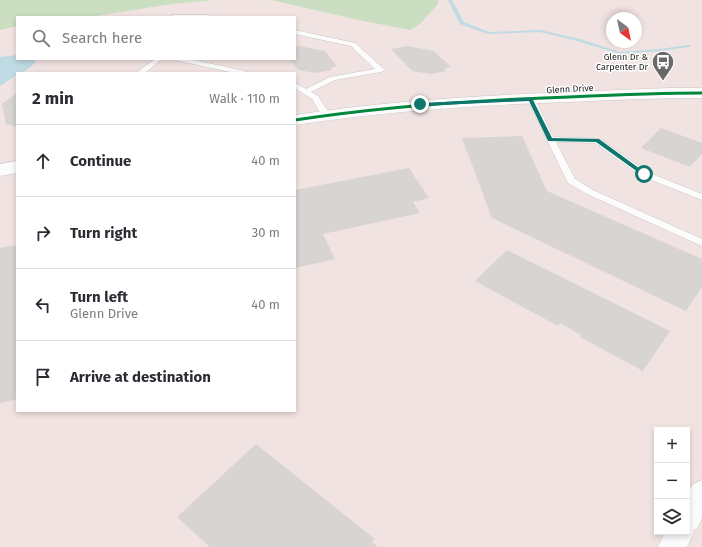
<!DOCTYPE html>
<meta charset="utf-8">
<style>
:root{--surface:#fff;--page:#f7f7f7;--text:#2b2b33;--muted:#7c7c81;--line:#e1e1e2}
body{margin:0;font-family:"Fira Sans",sans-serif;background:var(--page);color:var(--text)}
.controls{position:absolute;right:12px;bottom:12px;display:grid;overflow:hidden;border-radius:0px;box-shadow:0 2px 6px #0003}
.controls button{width:36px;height:36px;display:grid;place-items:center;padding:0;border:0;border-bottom:1px solid var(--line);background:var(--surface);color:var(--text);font:20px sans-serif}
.compass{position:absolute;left:606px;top:12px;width:36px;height:36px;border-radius:50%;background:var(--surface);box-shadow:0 2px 6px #0003;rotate:147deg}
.stop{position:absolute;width:12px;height:12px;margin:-9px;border:3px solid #0f766e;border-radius:50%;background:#fff}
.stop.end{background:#0f766e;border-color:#fff;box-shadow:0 1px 4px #0008}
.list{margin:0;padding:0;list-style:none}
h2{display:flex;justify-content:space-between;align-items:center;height:52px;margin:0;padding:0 16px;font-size:17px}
h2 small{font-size:13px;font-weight:400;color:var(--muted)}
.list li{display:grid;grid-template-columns:26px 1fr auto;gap:12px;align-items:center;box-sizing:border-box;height:72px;padding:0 16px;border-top:1px solid var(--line)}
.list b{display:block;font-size:15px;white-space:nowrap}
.list p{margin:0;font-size:13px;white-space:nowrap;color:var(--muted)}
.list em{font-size:13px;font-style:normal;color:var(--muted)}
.icon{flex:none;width:22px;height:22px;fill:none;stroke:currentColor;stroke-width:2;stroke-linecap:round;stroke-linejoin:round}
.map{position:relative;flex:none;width:702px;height:547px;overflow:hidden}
.search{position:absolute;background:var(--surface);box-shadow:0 2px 6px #0003;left:16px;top:16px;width:280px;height:44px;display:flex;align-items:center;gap:10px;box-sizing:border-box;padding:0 14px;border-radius:0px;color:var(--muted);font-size:15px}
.panel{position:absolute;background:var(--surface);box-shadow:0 2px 6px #0003;left:16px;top:72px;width:280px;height:340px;border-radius:0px}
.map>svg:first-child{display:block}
.commercial{fill:#f1e3e1;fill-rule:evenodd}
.forest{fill:#cbdec1}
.water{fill:#bfdbe3}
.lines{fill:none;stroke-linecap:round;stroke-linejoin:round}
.stream{fill:#bfdbe3;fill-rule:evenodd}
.building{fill:#d7d4d2}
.service-casing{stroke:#c9c8c7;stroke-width:1}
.minor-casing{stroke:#c9c8c7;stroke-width:1}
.tertiary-casing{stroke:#c9c8c7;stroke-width:1}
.service{fill:#fdfcfc;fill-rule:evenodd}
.minor{fill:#fdfcfc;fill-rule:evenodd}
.tertiary{fill:#fdfcfc;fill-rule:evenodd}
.cycleway-casing{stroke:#fff;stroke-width:4.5}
.cycleway{stroke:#00873e;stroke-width:3}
.route{fill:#0f766e}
.labels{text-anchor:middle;stroke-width:3;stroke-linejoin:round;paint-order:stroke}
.far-poi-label{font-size:9px;fill:#222;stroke:#fff;text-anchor:end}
.far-street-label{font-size:9px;fill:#222;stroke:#fff}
</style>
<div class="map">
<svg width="702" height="547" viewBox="0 0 702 547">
<rect width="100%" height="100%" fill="#f0eeeb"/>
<path class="commercial" d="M215 0H271L358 20 410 30 420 24 438 4V0H702V547H0V30L17 26V59H295V17H90L172 4ZM612 18H636V42H612ZM17 73H295V411H17ZM657 430H687V532H657Z"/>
<path class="forest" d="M0 0H215L172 4 90 17H17V26L0 30Z
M271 0H438V4L420 24 410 30 358 20Z"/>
<path class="water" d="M17 55V59H37C34 66 25 72 17 73V75L0 86V57Z"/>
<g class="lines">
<path class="stream" d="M448 0H452L464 22 489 32 540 30 580 39 620 52 659 49 689 45 691 46 689 47 659 51 620 54 577 41 540 32 488 34 460 24Z"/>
</g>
<path class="building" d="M299 46 325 51 337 66 330 68 332 70 315 73 298 70 290 59H295V47Z
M408 46 434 51 451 67 444 68 446 71 431 74 412 71 391 49Z
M17 93V127L6 124 2 104Z
M661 128 702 143V154L690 167 641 148Z
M522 136 547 191 702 259V287L686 311 492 218 462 138Z
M409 168 429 198 413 202 420 213 323 234 335 259 295 268V190Z
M17 245V399L0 403V248Z
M507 250 670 331 643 371 580 337 581 335 560 323 558 326 475 281Z
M256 444 375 539 372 542 378 547H210L177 517Z"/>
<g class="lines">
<g class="service-casing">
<path id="service" d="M173 15H208L211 17H170Z
M295 30 355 43 385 70 381 72 335 80 311 92 318 96 330 115 326 117H323L312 99 295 88V83L306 89 330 77 375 69 351 46 295 34Z
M155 59H162L145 73H136Z
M176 59H189L245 71 249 73H235L179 61Z
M528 97H534L535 99 553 137 600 139 647 172 702 194V200L641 176 595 143 556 142 575 179 593 190 702 239V246L587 194 568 183 527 99Z"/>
</g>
<g class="minor-casing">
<path id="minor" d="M702 480V518L697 529 693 530 694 532 687 547H658L665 532H687V494L693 484Z"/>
</g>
<g class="tertiary-casing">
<path id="tertiary" d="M671 88H702V98C658 98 613 100 569 102 477 105 386 111 295 125V115C420 96 545 93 671 88Z
M17 161V173L0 176V164Z"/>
</g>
<use href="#service" class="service"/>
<use href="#minor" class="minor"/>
<use href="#tertiary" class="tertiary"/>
<g class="cycleway-casing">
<path id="cycleway" d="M295 120C386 106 477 100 569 97 613 95 658 93 702 93"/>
</g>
<use href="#cycleway" class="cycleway"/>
</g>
<path class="route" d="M532 98 552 138 599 139 647 174 642 175 596 142 548 141 529 101 420 106 417 104 420 103Z"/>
<defs>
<g id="bus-pin" transform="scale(1.15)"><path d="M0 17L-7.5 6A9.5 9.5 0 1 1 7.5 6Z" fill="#6a6968" stroke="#fff"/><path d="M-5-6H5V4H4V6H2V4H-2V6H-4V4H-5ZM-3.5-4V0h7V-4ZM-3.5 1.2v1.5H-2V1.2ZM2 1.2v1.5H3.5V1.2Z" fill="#fff"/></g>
</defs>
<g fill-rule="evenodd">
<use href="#bus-pin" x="663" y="62"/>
</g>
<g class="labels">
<g class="far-poi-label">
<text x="648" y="60">Glenn Dr &amp;<tspan x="648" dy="10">Carpenter Dr</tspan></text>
</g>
<g class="far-street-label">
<text transform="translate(570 89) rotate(-3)" y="3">Glenn Drive</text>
</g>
</g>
</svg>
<div class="controls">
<button>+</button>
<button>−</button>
<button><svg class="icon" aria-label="layers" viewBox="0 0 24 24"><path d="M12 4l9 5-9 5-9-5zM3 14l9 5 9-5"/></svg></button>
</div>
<svg class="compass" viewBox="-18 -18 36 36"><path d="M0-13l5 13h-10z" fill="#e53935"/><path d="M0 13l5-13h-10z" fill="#7c7c81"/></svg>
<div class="stop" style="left:644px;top:174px"></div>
<div class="stop end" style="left:420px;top:104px"></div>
<div class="search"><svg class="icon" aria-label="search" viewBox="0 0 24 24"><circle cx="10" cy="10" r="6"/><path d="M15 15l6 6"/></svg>Search here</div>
<section class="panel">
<h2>2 min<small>Walk · 110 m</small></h2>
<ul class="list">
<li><svg class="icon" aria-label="ahead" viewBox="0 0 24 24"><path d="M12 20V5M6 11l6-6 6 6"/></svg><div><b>Continue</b></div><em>40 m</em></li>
<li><svg class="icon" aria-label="right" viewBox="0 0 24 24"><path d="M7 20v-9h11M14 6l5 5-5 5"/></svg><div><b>Turn right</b></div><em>30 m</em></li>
<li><svg class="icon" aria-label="left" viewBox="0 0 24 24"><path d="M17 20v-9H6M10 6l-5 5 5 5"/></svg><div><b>Turn left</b><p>Glenn Drive</p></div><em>40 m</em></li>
<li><svg class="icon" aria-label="arrive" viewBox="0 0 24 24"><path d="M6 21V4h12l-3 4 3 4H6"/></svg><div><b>Arrive at destination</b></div></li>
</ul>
</section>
</div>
